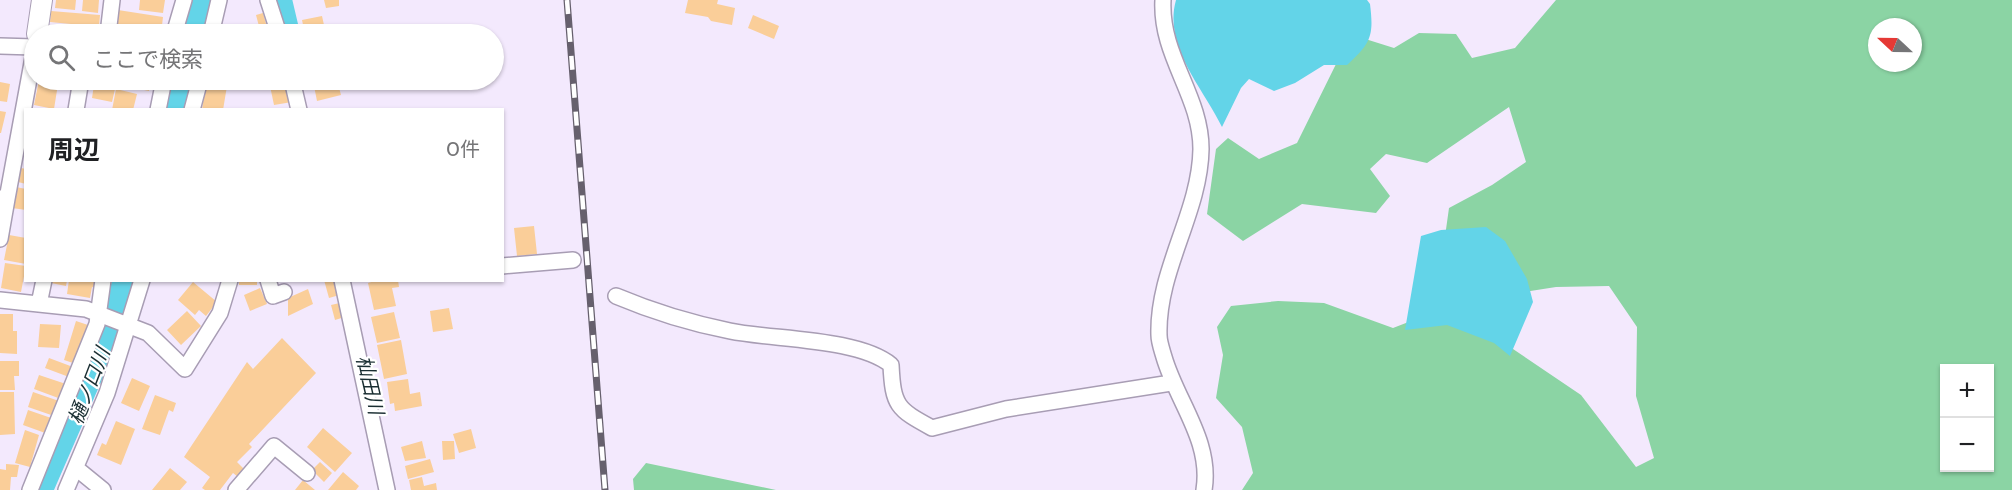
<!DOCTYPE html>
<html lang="ja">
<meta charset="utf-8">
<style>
:root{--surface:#fff;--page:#f2f2f2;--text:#202124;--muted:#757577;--line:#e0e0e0}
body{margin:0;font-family:Cabin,"Noto Sans JP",sans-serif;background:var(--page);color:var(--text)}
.controls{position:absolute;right:18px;bottom:18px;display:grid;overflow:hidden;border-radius:0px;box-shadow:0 2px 4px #0004}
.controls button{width:54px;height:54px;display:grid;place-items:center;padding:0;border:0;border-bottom:2px solid var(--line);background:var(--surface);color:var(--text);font:30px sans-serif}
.compass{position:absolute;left:1868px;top:18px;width:54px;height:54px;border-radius:50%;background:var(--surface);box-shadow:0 2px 4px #0004;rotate:292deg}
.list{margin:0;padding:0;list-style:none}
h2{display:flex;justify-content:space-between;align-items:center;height:78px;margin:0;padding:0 24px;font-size:26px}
h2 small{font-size:20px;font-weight:400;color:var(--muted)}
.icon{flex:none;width:33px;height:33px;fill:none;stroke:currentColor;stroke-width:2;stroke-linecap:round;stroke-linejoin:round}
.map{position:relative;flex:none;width:2012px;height:490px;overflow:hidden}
.search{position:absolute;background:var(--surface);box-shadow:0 2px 4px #0004;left:24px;top:24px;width:480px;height:66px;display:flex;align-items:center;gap:15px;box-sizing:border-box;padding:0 21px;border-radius:33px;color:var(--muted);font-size:22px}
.panel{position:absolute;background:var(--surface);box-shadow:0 2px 4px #0004;left:24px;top:108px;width:480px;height:174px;border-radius:0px}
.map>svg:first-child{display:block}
.green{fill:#8bd4a4;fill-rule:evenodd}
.water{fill:#63d4e8}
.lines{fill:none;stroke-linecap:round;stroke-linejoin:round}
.river{stroke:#63d4e8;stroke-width:26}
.building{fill:#face99}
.minor-casing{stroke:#a89db4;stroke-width:18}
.tertiary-casing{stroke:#a89db4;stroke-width:22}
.minor{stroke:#fff;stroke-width:15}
.tertiary{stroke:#fff;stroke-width:20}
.rail-casing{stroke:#66606d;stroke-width:7}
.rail{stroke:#fff;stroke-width:4.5;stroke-dasharray:14;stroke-linecap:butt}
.labels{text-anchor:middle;stroke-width:4.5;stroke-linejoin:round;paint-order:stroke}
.water-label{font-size:20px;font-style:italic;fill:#1a2e32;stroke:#fff}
</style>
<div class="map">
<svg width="2012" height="490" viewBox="0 0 2012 490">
<rect width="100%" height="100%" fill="#f3e9fd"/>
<path class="green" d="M1556 0H2012V490H1242L1253 473 1242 427 1216 398 1223 355 1217 327 1231 306 1278 301 1324 303 1393 328 1424 316H1464L1581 395 1636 467 1654 458 1636 396 1637 327 1609 286 1556 287 1518 293 1442 258 1449 208 1492 185 1526 162 1509 107 1427 163 1386 154 1370 169 1390 196 1376 213 1302 204 1243 241 1207 214 1216 149 1228 138 1259 159 1297 143 1338 60 1359 37 1394 48 1419 33 1456 34 1472 58 1515 48ZM1877 27H1913V63H1877ZM1944 368H1990V468H1944Z
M646 463 776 490H634L633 479Z"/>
<path class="water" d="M191 0H212L204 34H183Z
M1176 0H1367L1370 4C1374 36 1371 43 1347 65H1324L1295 83 1274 91 1249 79 1241 88 1222 127C1203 88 1163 46 1176 0Z
M172 80H194L187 109 164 110Z
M1486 227 1505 241 1527 279 1533 302 1510 356 1494 343 1447 325 1405 330 1421 236 1441 230Z
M112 281H137L108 366 54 490H35L105 306Z"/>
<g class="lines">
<path class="river" d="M279 0 287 34"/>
</g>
<path class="building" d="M56 0H76L75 10 55 8Z
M83 0H99L98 13 82 11Z
M140 0H165L163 13 139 10Z
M324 0H339V6L326 8Z
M688 0H718L717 4 735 8 732 25 711 21 708 17 685 13Z
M118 10 163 17 161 34H114Z
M51 11 100 15 99 26 85 24 84 30 96 31V34H70L71 24 50 22Z
M263 13 269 34H256L255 31 260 30 256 15Z
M753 15 779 26 774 39 748 28Z
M322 16 326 34H305L302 20Z
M39 80H72L71 86 58 84 54 109 34 105Z
M126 80H147L150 81 149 91 124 86Z
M206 80H228L223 110H202Z
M321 80H337L341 95 317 101 314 86 322 84Z
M0 82 10 84 7 102 0 101Z
M288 82 292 102 274 105 270 86Z
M94 85 115 89 112 102 92 98Z
M116 89 137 94 133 110H112Z
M0 111 6 112 1 133H0Z
M21 168 26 169V184L18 182Z
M16 187 26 189V210L12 208Z
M534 226 537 254 517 256 514 228Z
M9 235 26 238V264L4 260Z
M5 263 26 266 21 292 1 288Z
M52 280H67L66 286 51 283Z
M69 280H98L96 288 92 287 90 298 67 294Z
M239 280H257V285H239Z
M324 280H340L343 294 329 298Z
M378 280H398L399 287 392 288 396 306 374 310 368 283Z
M193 282 217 302 206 316 199 310 195 315 178 300Z
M260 288 267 304 250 311 244 295Z
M308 289 313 304 288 316V298Z
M344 302 348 316 335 320 331 305Z
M449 308 453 329 433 332 430 311Z
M187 311 201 326 181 345 167 330Z
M394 312 400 338 377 343 371 317Z
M0 314H13V331H17V354L0 353Z
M76 321 88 325 76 364 64 360Z
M40 324 61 325 59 348 38 347Z
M282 338 316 373 249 444 252 447 237 462 244 469 238 477 233 473 220 490H205L202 488 210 477 184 457 247 362 253 369Z
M401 340 407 374 384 379 377 345Z
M49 358 73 367 69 377 45 368Z
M0 361H19V376H14L15 390H0Z
M39 375 66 384 61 399 34 389Z
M132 378 150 386 139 411 121 403Z
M408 379 410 394 420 392 422 406 395 411 394 403 390 404 387 382Z
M0 392H14L15 434 0 435Z
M33 392 59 401 54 416 28 407Z
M155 395 176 403 173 412 169 410 160 435 142 429Z
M28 410 54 419 48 434 23 425Z
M116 421 135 429 121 465 97 455 102 443 106 445Z
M323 428 352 453 335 472 307 447Z
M471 429 476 448 459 453 453 434Z
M25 430 39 435 30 467 15 463Z
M422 441 426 458 405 461 401 447Z
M442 441H454L455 459 443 460Z
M430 459 434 472 408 479 405 466Z
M320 462 332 473 324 482 312 470Z
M6 464 19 465 17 477H11L10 490H0V469L6 470Z
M170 468 187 482 180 490H152Z
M343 472 359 486 356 490H328Z
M422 477 424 486 436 483 437 490H411L409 480Z
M303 480 315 490H295Z"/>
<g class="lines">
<g class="minor-casing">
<path id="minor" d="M268 0 279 34
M1163 0C1160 56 1201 95 1201 149 1200 213 1157 270 1159 335 1159 342 1162 350 1164 357 1177 402 1212 441 1204 490
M108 34 112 0
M174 34 184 0
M211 34 219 0
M0 46 34 47
M292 80 299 110
M76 110 81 80
M158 110 164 80
M192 110 200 80
M0 198 7 199 0 239
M7 199 34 52
M502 266 573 260
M268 280 273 296 284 292
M342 280 387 490
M616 296C654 312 690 323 730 331 774 340 858 338 891 365 893 406 897 409 932 428L1006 409 1171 383
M0 300 86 309 148 333 185 369 220 313 230 280
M39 304 44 280
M76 468 103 490
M30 490 97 324 103 280
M66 490 107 393 142 280
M236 490 274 446 307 473"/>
</g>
<g class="tertiary-casing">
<path id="tertiary" d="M37 34 42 0"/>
</g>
<use href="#minor" class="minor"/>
<use href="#tertiary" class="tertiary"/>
<g class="rail-casing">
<path id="rail" d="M567 0 605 490"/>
</g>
<use href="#rail" class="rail"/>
</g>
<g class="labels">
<g class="water-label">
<text transform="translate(370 385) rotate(77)" y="7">杣田川</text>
<text transform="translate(89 386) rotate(-69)" y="7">樋ノ口川</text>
</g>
</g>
</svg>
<div class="controls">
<button>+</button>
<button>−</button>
</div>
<svg class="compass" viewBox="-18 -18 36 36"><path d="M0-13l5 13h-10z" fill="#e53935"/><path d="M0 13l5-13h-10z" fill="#757577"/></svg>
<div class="search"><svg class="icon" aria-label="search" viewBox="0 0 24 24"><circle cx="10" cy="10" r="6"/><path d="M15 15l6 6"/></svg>ここで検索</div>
<section class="panel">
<h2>周辺<small>0件</small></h2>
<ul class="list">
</ul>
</section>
</div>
